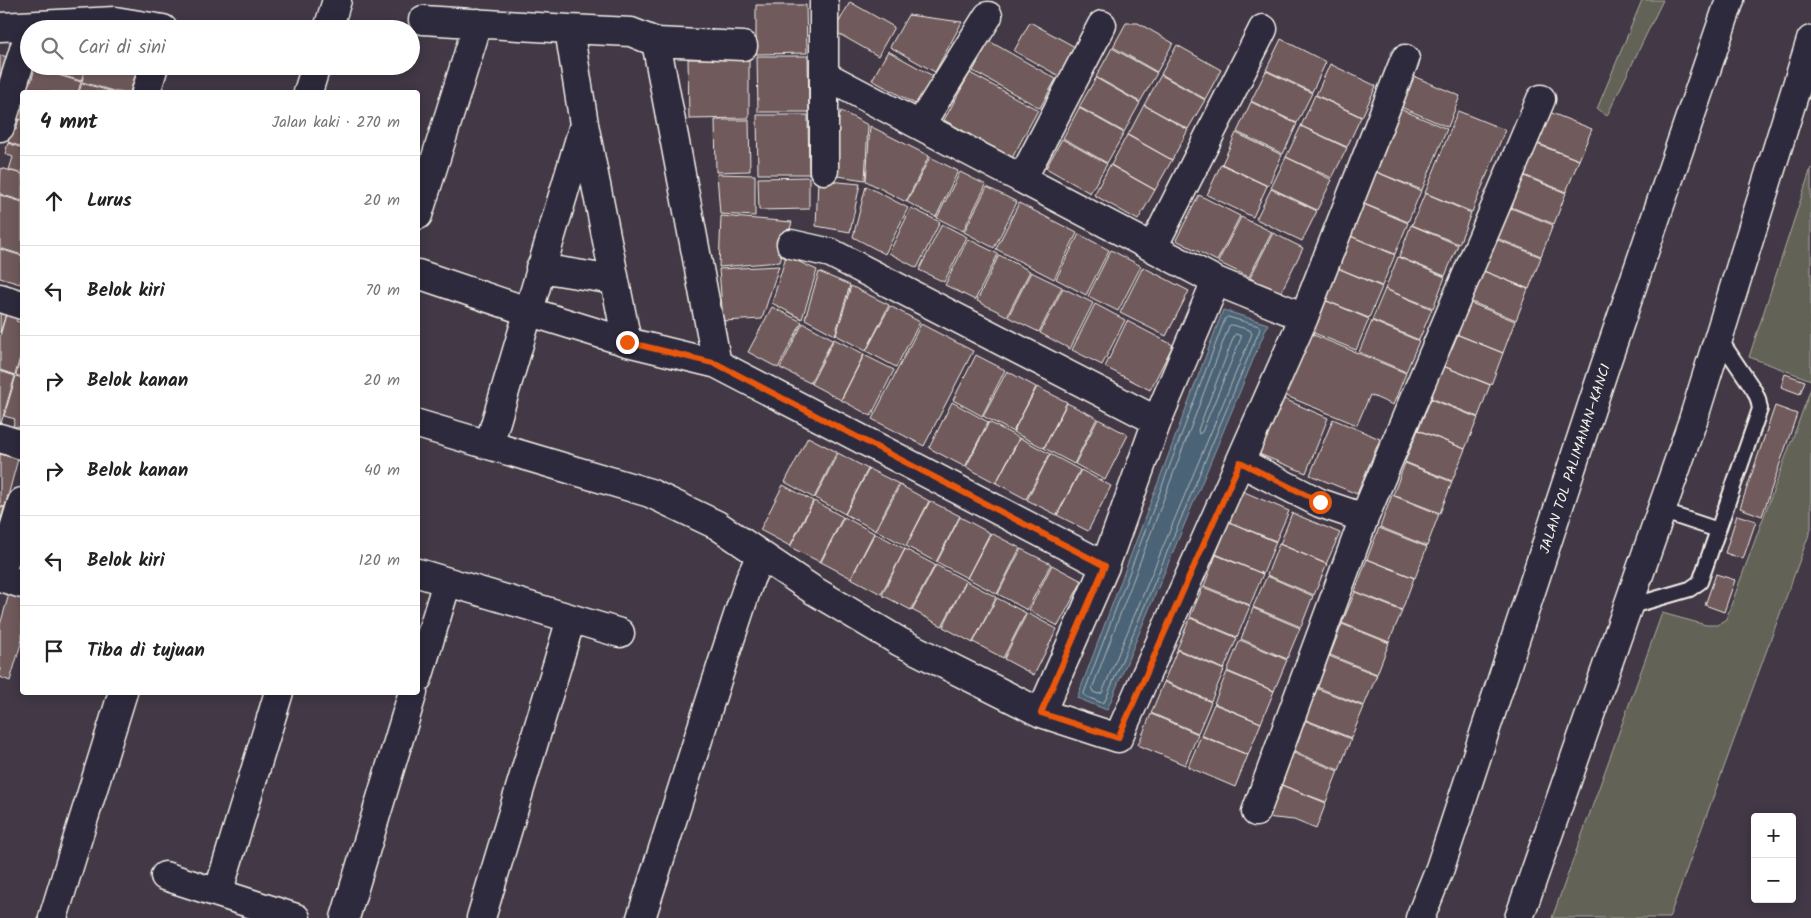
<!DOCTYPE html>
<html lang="id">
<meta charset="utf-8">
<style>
:root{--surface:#fff;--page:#f6f6f6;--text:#222;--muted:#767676;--line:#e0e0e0}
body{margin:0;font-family:Kalam,sans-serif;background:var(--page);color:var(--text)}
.controls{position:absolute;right:15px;bottom:15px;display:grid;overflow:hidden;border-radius:5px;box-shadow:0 2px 12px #0003}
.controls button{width:45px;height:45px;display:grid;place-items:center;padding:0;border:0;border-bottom:1px solid var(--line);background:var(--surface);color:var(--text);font:25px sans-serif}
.stop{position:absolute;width:15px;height:15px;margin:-11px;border:4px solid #ea580c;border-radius:50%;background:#fff}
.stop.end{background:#ea580c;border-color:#fff;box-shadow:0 1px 5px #0008}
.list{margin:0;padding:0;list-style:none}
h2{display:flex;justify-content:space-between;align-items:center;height:65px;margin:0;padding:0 20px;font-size:21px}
h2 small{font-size:16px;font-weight:400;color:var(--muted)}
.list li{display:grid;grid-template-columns:32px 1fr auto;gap:15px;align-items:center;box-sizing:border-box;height:90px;padding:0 20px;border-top:1px solid var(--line)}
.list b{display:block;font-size:19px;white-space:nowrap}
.list em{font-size:16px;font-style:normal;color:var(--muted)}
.icon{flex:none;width:28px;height:28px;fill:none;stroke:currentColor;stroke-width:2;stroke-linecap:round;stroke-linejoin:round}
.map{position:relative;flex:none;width:1811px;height:918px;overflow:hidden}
.search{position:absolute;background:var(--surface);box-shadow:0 2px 12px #0003;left:20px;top:20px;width:400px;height:55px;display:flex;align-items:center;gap:12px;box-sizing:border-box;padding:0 18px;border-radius:28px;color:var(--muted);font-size:19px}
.panel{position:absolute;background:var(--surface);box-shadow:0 2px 12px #0003;left:20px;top:90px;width:400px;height:605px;border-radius:5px}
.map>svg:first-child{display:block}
.green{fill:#626457;stroke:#abaaa0}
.water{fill:#4c6376;stroke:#8f9ca4}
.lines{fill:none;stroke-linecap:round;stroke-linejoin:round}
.shore{stroke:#b1b8ba;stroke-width:1}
.building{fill:#6f5a5c;stroke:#f4f1e8}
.lane-casing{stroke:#f4f1e8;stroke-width:18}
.street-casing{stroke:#f4f1e8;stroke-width:31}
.highway-casing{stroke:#f4f1e8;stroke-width:31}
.lane{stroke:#2f2a3d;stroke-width:14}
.street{stroke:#2f2a3d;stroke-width:28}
.highway{stroke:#2f2a3d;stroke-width:28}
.route{stroke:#ea580c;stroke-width:6}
.labels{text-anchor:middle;stroke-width:4;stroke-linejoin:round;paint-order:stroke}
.street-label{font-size:14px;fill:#f4f1e8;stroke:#2f2a3d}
</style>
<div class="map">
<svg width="1811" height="918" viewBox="0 0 1811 918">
<rect width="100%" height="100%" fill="#423846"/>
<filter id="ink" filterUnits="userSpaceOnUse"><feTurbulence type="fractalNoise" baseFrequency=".02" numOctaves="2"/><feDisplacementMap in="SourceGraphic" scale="10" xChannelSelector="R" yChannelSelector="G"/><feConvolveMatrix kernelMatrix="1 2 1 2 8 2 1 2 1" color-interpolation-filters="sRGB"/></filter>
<g filter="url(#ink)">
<path class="green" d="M1642 0H1663L1607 116 1597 109Z
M1811 168V380L1749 357Z
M1811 388V529L1669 918H1552L1662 613 1706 625H1717L1726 619Z"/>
<path class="water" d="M1223 310 1268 324 1107 710 1077 698Z"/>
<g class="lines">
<path class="shore" d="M1228 317 1259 326 1260 329 1105 701 1102 703 1085 696 1084 693 1225 319Z
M1232 325 1250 330 1252 334 1102 693 1098 694 1093 692 1092 689 1229 326Z
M1236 334 1241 336V338L1202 432 1199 434 1198 430 1234 336Z"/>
</g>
<path class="building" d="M850 2 894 27 878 56 834 31Z
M756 5H806L807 53 756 54Z
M908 15 962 22 935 72 890 47Z
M1030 22 1075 47 1059 76 1014 51Z
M1126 23H1138L1173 43 1157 72 1113 47Z
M1281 39 1326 62 1312 92 1266 70Z
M989 41 1056 79 1040 108 973 71Z
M1177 45 1221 70 1205 99 1161 74Z
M1112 48 1157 73 1140 102 1096 77Z
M888 51 933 76 917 105 872 80Z
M0 55 8 57 0 81Z
M757 56H808L809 112H758Z
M749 58V118L689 119 688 59Z
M1330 64 1376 86 1362 117 1316 95Z
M32 66H86L81 81Z
M86 66H126L137 69 130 92H117L82 82Z
M35 68 81 82 78 92H23L27 80 31 82Z
M1266 71 1312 93 1297 123 1251 101Z
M970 73 1038 110 1012 158 944 120Z
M1161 75 1205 100 1188 129 1144 105Z
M1413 76 1460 96 1448 127 1401 107Z
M1096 78 1140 103 1124 132 1079 107Z
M82 83 113 92H79Z
M22 95V120L16 118Z
M1315 95 1361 117 1347 147 1301 126Z
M1251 102 1297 124 1283 154 1237 132Z
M1144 105 1188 130 1172 160 1128 135Z
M1079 108 1124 133 1107 163 1063 138Z
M1400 109 1447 129 1422 190 1374 171Z
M1544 110 1592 129 1579 160 1532 141Z
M841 111 868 125 865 180 824 174Z
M1458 111 1505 130 1472 212 1425 193Z
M757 115H808L809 174H758Z
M19 119 22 121V147L8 142 12 129 16 130Z
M715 120H749L750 171 716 172Z
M870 126 929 156 906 202 866 181Z
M1301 126 1347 148 1332 178 1286 157Z
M1236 133 1282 155 1268 186 1222 164Z
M1127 135 1172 160 1155 190 1111 165Z
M1062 139 1107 164 1090 193 1046 168Z
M1531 142 1579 160 1566 192 1519 173Z
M8 143 22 148V174L9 170 13 157 5 154Z
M930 157 958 171 936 217 907 202Z
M1286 157 1332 180 1317 210 1271 188Z
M1221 164 1267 186 1253 217 1207 195Z
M1110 165 1155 190 1138 220 1094 195Z
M1 168 22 174V201L0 194Z
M1374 171 1421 191 1408 222 1362 203Z
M960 172 986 185 963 231 937 218Z
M717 174 755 175V216L720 214Z
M1519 174 1566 193 1554 224 1506 205Z
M809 177V209L759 210 758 178Z
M818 180 860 184 850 232 816 226Z
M866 186 908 208 885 254 853 237Z
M987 187 1017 202 994 248 964 232Z
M1271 189 1317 211 1302 241 1256 219Z
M1425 193 1471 213 1459 244 1412 225Z
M0 195 22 202V255L0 248Z
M1199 195 1240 216 1217 261 1176 240Z
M1019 203 1077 233 1054 279 996 249Z
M1361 203 1408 223 1395 254 1348 235Z
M1506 206 1553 225 1541 256 1494 237Z
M911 208 940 222 917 268 889 253Z
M721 216 792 222 780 262 719 267Z
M1241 217 1272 232 1249 277 1218 262Z
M942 224 967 237 944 282 919 270Z
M1411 225 1458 245 1445 276 1399 257Z
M1273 233 1303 248 1280 294 1250 278Z
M1079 234 1109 250 1086 295 1056 279Z
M1348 235 1395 255 1382 286 1335 267Z
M1493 238 1541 257 1529 289 1481 270Z
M968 239 998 254 975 300 945 285Z
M0 249 22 256V277L20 284 0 278Z
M1111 250 1141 266 1118 311 1088 296Z
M999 255 1030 271 1007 316 977 301Z
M786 256 817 270 802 319 772 303Z
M1398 257 1445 277 1433 308 1385 289Z
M779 266 762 319 723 321 719 269Z
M1143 267 1189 291 1166 336 1120 313Z
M1335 267 1382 287 1369 318 1322 299Z
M1481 270 1528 289 1516 320 1469 301Z
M819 272 850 285 835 335 805 319Z
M1031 272 1062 287 1039 332 1008 317Z
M851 286 889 305 866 351 836 335Z
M1063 288 1093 303 1070 349 1040 333Z
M1385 289 1432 309 1419 340 1372 320Z
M1322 299 1369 319 1356 350 1309 331Z
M1468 302 1515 321 1503 353 1456 334Z
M1095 304 1125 320 1102 365 1072 350Z
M890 306 920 322 896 367 866 351Z
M772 307 802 322 778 368 748 352Z
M0 312 6 314 0 333Z
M6 314 18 318 16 321 22 323V350L15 375 0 370V336Z
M1127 321 1173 345 1150 390 1105 367Z
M1372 321 1419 341 1406 372 1359 352Z
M803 323 833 339 810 383 780 368Z
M921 324 973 351 924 446 872 419Z
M1309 333 1406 373 1393 405 1370 395 1357 425 1284 395Z
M1456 334 1503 353 1491 385 1443 366Z
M834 339 864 354 841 400 811 384Z
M22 354V377L16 375Z
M864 355 894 370 871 416 841 400Z
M976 355 1005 370 982 416 953 400Z
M1443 366 1490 385 1478 417 1431 398Z
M0 371 15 376 0 427Z
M1007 371 1036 387 1013 432 983 416Z
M1785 374 1805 381 1800 394 1781 387Z
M16 376 22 378V428L13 426 15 419 4 416Z
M1037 387 1067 402 1044 448 1013 432Z
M1282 398 1328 418 1306 473 1259 454Z
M1431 399 1478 418 1465 449 1418 430Z
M952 402 988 422 965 467 929 448Z
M1067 403 1097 418 1074 464 1044 448Z
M1775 406 1797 414 1762 516 1740 508Z
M1098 419 1128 435 1105 480 1075 464Z
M1333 419 1380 439 1357 494 1310 475Z
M989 422 1019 438 996 483 966 467Z
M1418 430 1465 449 1452 481 1405 462Z
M808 437 837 452 814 498 785 482Z
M1020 438 1050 454 1026 499 996 483Z
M838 453 868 469 845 514 815 498Z
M0 454 18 459 5 507 0 506Z
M1050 454 1080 470 1057 515 1027 500Z
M1405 463 1452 482 1440 513 1393 495Z
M869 469 899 484 875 530 845 514Z
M1081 470 1111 486 1088 531 1057 515Z
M783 485 813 501 790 546 760 530Z
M900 485 929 501 906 546 876 530Z
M1242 491 1289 511 1276 541 1229 522Z
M1392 495 1439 514 1427 546 1380 527Z
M814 501 843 517 820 562 790 547Z
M930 501 960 516 936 562 906 546Z
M0 506 4 508 0 522Z
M1292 513 1340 533 1326 564 1280 544Z
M1737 515 1756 521 1743 559 1725 553Z
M844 517 874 533 851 578 821 562Z
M960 517 990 533 967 578 937 562Z
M1229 522 1276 542 1263 574 1216 554Z
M1379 528 1427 547 1415 578 1367 559Z
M875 533 905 549 881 594 851 578Z
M991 533 1020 548 997 594 967 578Z
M1279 544 1327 564 1314 595 1267 575Z
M905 549 935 565 911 610 882 595Z
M1021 549 1051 564 1027 610 998 594Z
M1216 555 1263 574 1250 605 1204 586Z
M1367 559 1414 578 1402 610 1355 591Z
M936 565 966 581 942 626 912 610Z
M1052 565 1082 581 1058 626 1029 610Z
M1716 574 1735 580 1724 612 1705 605Z
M1267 576 1313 596 1301 627 1253 607Z
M966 581 996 597 973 643 943 627Z
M1203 587 1250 606 1237 637 1190 617Z
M1355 592 1402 611 1389 642 1342 623Z
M9 594 22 598V640L10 681 0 677V625Z
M997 598 1026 613 1003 658 973 642Z
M1253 608 1300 628 1287 659 1241 639Z
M1027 613 1057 629 1034 675 1004 659Z
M1190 618 1237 638 1224 669 1177 649Z
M1342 624 1389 643 1377 674 1330 655Z
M1240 640 1287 660 1274 691 1227 671Z
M1177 650 1224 670 1211 701 1164 681Z
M1329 656 1377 675 1364 706 1317 687Z
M1227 672 1274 691 1261 723 1214 703Z
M1164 682 1211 702 1198 733 1151 713Z
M1316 688 1364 707 1351 738 1304 719Z
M1214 704 1261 723 1248 755 1201 735Z
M1151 714 1198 734 1185 765 1138 745Z
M1304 720 1351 739 1339 770 1292 751Z
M1201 736 1248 755 1235 787 1188 767Z
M1291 752 1338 771 1326 802 1279 784Z
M1279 784 1326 803 1316 829 1294 820 1265 817Z"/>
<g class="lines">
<g class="lane-casing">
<path id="lane" d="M1661 511 1718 530
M1628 607 1690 589 1700 582 1760 409 1758 399 1754 390 1719 338"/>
</g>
<g class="street-casing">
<path id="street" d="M423 20 569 29 584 124 627 342
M0 27 115 21 163 29
M328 29 337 0
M569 29 631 32 656 42
M824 75 1216 281 1304 317
M146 92 154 66
M308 92 316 66
M920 125 988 16
M0 127 29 33
M824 170V4
M1022 179 1102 25
M418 215 478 23
M791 244 831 253 1157 421
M1153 247 1263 29
M540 268 614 280
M418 274 527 311 627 342 717 364 1105 566
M0 298 22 305
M717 364 656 42 743 46
M418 424 650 493 717 525 761 555
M0 438 22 445
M489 445 583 128
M1240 462 1304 317 1405 59
M418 573 620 633
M0 576 22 502
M0 577 22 584
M418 678 447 582
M1041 713 1105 566 1157 421 1216 281
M1256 812 1364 518
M165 876 296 918
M218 893 279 692
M53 918 123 692
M345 918 413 692
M481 918 571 619
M641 918 724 658 750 579 761 555 813 590 900 642 1041 713 1118 738 1240 462 1320 503 1364 518 1541 99"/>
</g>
<g class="highway-casing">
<g id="highway">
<path id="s1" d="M1420 918 1440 868 1604 369 1730 0"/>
<path d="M1519 918 1693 420 1811 40"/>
</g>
</g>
<use href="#lane" class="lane"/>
<use href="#street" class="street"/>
<use href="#highway" class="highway"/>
</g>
</g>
<g class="lines" filter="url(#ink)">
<path class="route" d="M627 342 717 364 1105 566 1041 713 1118 738 1240 462 1320 502"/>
</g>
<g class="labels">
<g class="street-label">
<text dy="5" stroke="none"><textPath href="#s1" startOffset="485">JALAN TOL PALIMANAN–KANCI</textPath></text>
</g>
</g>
</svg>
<div class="controls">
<button>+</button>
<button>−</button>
</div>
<div class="stop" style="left:1320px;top:502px"></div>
<div class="stop end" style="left:627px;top:342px"></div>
<div class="search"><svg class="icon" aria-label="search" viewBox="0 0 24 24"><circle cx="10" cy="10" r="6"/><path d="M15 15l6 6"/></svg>Cari di sini</div>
<section class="panel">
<h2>4 mnt<small>Jalan kaki · 270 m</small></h2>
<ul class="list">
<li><svg class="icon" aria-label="ahead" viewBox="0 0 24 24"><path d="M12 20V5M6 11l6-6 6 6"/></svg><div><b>Lurus</b></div><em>20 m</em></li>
<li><svg class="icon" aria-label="left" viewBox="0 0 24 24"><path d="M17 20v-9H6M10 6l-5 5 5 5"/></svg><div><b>Belok kiri</b></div><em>70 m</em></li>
<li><svg class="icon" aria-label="right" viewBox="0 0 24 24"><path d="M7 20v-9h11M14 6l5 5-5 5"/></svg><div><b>Belok kanan</b></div><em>20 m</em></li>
<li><svg class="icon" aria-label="right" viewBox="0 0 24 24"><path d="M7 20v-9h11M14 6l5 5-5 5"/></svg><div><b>Belok kanan</b></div><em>40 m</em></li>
<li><svg class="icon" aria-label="left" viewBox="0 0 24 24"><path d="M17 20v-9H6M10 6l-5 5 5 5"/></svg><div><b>Belok kiri</b></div><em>120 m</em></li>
<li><svg class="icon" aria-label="arrive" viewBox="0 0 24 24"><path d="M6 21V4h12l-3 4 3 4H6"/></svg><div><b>Tiba di tujuan</b></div></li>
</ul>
</section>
</div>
